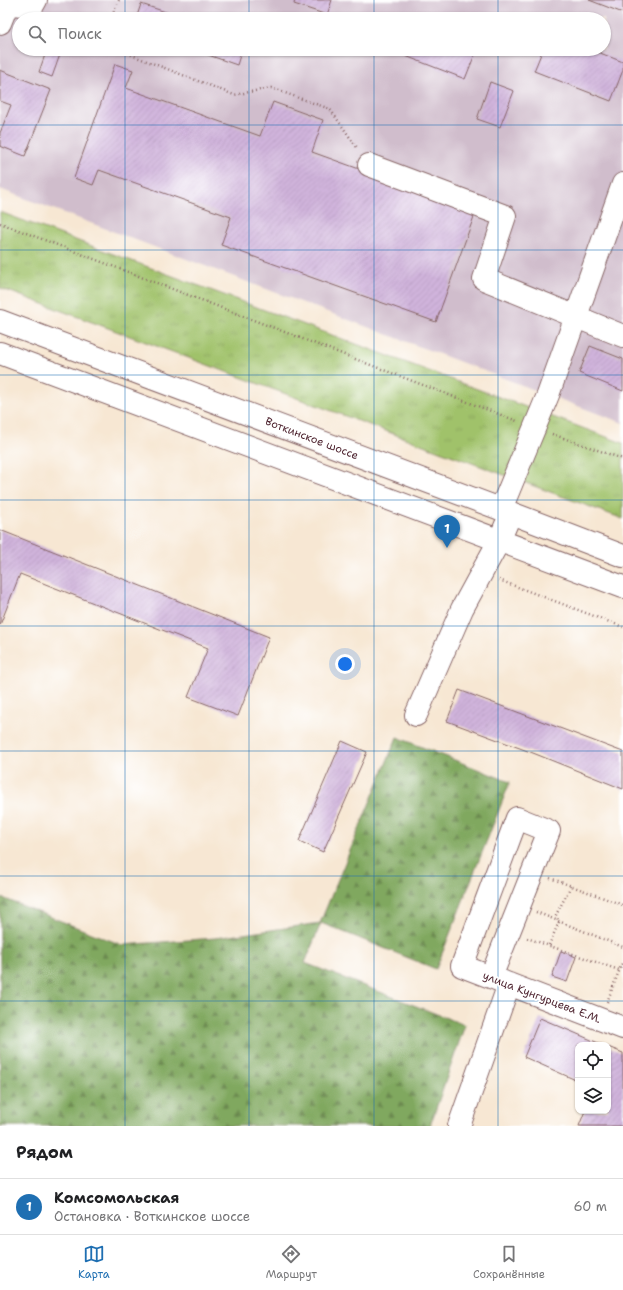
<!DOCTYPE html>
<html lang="ru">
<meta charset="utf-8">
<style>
:root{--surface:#fff;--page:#f2f2f2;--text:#202124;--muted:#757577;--line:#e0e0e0;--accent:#1f6fb2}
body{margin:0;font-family:"Shantell Sans",sans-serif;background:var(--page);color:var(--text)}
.controls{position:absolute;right:12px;bottom:12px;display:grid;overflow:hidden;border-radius:8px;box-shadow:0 1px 3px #0004}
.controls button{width:36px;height:36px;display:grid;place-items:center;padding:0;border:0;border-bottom:1px solid var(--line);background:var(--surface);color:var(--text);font:20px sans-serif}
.you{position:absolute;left:345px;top:664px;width:14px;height:14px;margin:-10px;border:3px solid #fff;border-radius:50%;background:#1a73e8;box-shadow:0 0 0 6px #1a73e833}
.badge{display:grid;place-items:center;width:26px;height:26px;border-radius:50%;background:var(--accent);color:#fff;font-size:13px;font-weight:700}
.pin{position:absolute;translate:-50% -33px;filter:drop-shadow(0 1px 2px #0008)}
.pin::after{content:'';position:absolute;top:21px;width:14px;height:12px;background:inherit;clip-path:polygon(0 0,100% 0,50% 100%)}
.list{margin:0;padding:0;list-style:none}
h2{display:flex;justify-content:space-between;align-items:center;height:52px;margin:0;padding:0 16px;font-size:17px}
h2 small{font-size:13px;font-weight:400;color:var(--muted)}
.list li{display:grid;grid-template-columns:26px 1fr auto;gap:12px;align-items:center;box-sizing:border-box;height:56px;padding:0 16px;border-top:1px solid var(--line)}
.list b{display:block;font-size:15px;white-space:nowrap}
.list p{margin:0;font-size:13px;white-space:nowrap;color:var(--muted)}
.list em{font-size:13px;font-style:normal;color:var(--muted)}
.icon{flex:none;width:22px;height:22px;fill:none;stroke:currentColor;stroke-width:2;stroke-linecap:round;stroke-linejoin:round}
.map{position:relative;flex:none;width:623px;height:1126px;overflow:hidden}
.search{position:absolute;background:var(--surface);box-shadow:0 1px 3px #0004;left:12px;right:12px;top:12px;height:44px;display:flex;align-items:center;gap:10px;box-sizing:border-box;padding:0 14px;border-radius:22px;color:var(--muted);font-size:15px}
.sheet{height:108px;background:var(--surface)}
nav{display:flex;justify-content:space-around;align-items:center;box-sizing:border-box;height:56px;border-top:1px solid var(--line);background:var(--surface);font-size:11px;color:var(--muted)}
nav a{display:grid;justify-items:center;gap:2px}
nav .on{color:var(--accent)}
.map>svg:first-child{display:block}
.industrial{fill:#d0bdcc;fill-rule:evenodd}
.grass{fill:url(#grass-tufts);stroke:#75704b}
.forest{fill:url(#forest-firs);stroke:#656445}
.building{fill:url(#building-hatch)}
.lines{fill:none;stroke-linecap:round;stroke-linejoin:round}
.minor-casing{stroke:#876566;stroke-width:24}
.major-casing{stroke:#876566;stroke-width:24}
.path{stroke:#876566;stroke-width:2.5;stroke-dasharray:1 3;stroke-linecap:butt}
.minor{stroke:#fff;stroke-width:22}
.major{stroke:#fff;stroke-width:22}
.grid{fill:none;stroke:#1f6fb2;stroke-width:1;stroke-opacity:0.55}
.labels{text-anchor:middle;stroke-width:3.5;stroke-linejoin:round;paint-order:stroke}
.street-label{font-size:11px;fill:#4a1f2b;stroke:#fff}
</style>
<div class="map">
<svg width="623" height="1126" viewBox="0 0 623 1126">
<defs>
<pattern id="grass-tufts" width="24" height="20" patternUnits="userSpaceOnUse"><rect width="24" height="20" fill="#a0c26b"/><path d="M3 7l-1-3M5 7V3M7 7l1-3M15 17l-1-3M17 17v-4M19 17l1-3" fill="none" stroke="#8ba65d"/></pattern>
<pattern id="forest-firs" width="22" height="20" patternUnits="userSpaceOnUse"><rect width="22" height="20" fill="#80a85f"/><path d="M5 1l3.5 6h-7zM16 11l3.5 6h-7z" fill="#6b884f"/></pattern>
<pattern id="building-hatch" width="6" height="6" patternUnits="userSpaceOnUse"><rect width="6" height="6" fill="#d0b4dc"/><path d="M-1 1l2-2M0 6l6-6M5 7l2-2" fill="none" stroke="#b49abd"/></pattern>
</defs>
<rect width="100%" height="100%" fill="#fff"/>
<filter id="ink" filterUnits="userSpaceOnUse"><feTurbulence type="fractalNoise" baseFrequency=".025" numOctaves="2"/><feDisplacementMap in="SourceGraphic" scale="8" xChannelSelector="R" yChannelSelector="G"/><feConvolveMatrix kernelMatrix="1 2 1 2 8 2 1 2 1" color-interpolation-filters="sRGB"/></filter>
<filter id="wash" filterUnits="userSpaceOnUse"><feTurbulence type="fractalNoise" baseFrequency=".012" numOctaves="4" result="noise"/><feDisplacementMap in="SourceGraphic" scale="16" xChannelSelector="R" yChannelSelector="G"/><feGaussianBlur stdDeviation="0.9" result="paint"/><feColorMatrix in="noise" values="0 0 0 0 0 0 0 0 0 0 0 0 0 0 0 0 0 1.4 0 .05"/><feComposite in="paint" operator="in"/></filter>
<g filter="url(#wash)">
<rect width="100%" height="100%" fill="#f7e7d3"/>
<path class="industrial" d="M0 0H623V423L0 189ZM19 19H604V49H19Z"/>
<path class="grass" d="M0 212 623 443V519L0 288Z"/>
<path class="forest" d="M397 737 510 782 436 969 321 923 305 963 465 1025 430 1126H148L140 1123 138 1126H0V897L122 945 215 938 320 923Z"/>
<g id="blocks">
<path class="building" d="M295 0H332L327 15 294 4Z
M589 0H623V13Z
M141 4 169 13 167 19H136Z
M47 49H62L52 77 39 72Z
M191 49H242L237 65Z
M405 49H477L465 79 403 55Z
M543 49H590L623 62V70L611 101 534 71Z
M115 64 133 70 126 88 260 136 273 102 323 120 312 152 476 211 436 322 221 245 231 217 99 170 93 185 74 178Z
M0 70 51 90 25 156 0 146V133L11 105 0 101Z
M490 82 514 91 500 127 477 119Z
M590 346 623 359V391L579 373Z
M0 530 269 637 238 716 188 697 208 648 20 574 0 625Z
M459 690 623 752V789L533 753 447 721Z
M342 741 367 752 323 852 299 841Z
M561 951 576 957 567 982 552 977Z
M540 1018 603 1045H578V1081L524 1057Z
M608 1047 623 1053V1126H579L585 1111H608Z"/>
</g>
</g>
<g filter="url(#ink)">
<use href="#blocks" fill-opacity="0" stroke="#876566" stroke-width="1"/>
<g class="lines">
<g class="minor-casing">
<path id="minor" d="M0 0 8 3 0 23
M8 3 32 7 36 0
M369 165 505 216 484 279 623 336
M501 509 548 395 623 184
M416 715 462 609 499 541 511 513
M491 977 549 831 517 818 462 966 623 1028
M459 1126 509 984"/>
</g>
<g class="major-casing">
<path id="major" d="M0 321 511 513 623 556
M0 353 623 587"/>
</g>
<path class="path" d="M110 19 119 0
M116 49 234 95 271 88 330 109 358 149
M0 223 517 421
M552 434 623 459
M499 580 623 627
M550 878 623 905
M536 912 623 947
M527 938 619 970
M549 945 559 922 556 915 571 886
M607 1002 623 961"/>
<use href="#minor" class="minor"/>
<use href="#major" class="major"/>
</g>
</g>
<path class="grid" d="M125 0V19M249 0V19M374 0V19M498 0V19M125 49V1126M249 49V1126M374 49V1126M498 49V1126M0 125H623M0 250H623M0 375H623M0 500H623M0 626H623M0 751H623M0 876H623M0 1001H623"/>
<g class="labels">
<g class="street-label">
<text transform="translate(312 438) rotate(21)" y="4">Воткинское шоссе</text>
<text transform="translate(542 997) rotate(21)" y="4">улица Кунгурцева Е.М.</text>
</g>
</g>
</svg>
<div class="controls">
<button><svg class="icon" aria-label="locate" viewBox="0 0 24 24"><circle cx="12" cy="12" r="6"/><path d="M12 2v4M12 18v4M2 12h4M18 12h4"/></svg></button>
<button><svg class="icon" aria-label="layers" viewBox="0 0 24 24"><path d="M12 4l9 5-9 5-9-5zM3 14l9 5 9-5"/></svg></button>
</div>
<div class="you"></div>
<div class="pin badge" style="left:447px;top:548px">1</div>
<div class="search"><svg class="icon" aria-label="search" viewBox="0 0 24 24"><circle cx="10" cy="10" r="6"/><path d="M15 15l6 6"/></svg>Поиск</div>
</div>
<section class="sheet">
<h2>Рядом<small></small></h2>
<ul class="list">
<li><span class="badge">1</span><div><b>Комсомольская</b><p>Остановка · Воткинское шоссе</p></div><em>60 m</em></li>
</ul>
</section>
<nav>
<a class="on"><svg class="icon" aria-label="map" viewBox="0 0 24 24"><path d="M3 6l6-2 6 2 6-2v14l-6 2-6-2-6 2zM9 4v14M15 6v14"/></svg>Карта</a>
<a><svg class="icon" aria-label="directions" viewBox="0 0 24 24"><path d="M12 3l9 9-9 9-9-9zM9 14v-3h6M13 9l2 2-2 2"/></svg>Маршрут</a>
<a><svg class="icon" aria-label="saved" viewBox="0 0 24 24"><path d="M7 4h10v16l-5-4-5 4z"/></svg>Сохранённые</a>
</nav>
